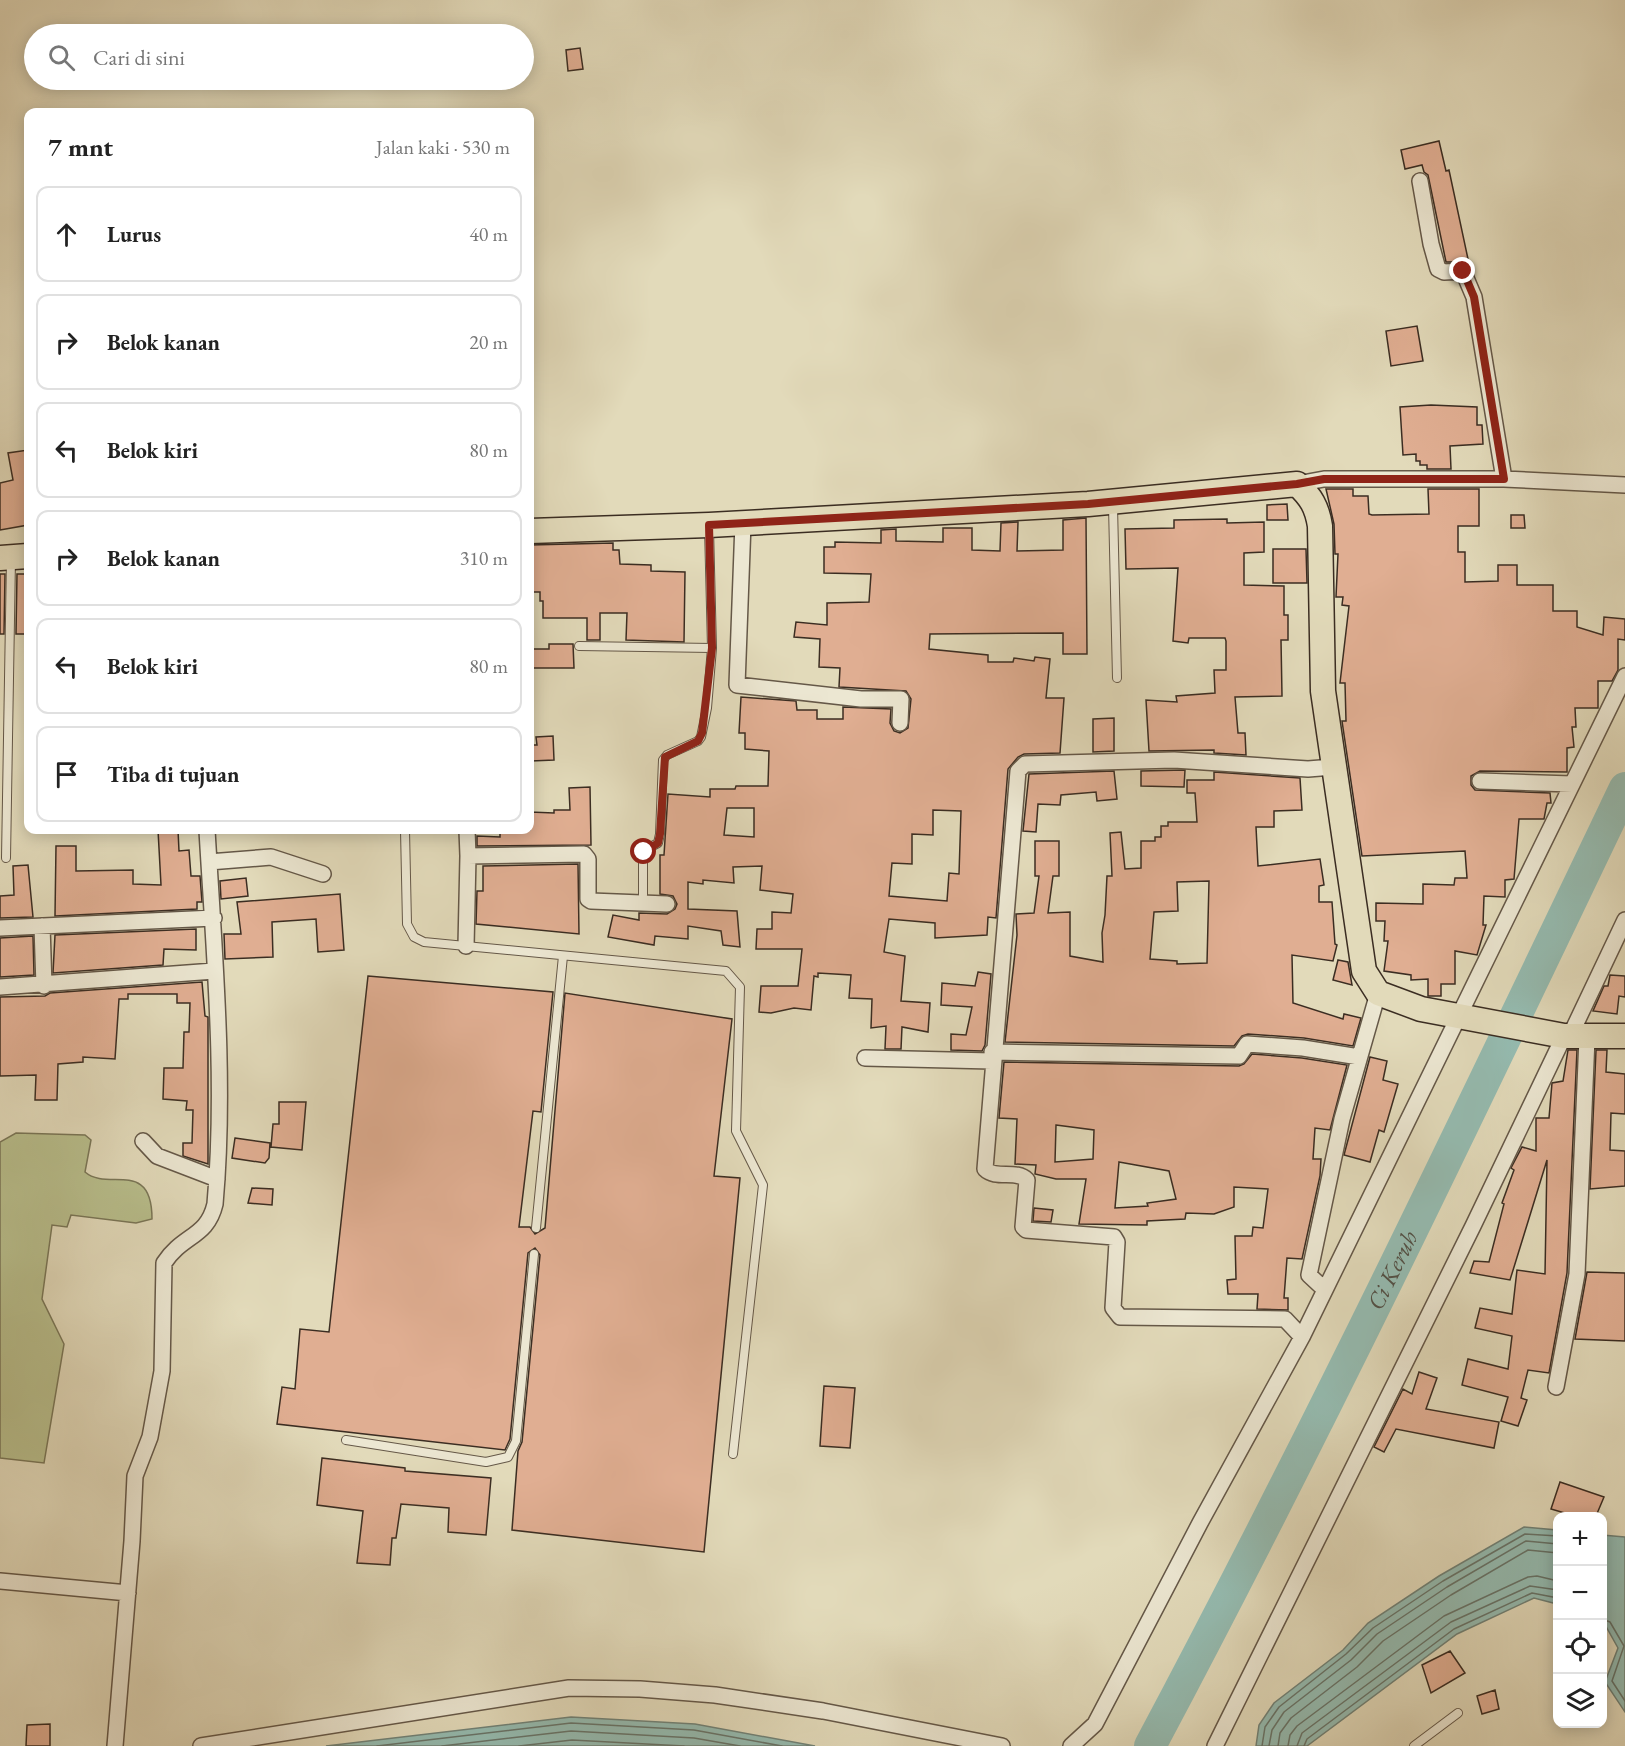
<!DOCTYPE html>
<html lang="id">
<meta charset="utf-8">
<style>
:root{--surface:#fff;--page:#f2f2f2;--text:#222;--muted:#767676;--line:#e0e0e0}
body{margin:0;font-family:"EB Garamond",serif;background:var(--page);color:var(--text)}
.controls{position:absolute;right:18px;bottom:18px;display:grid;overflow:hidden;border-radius:12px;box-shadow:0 3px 15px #0003}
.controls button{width:54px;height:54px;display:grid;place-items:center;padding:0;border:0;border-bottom:2px solid var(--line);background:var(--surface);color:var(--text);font:30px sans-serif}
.stop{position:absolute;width:18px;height:18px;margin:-14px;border:4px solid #8f2418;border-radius:50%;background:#fff}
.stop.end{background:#8f2418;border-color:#fff;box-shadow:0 2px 6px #0008}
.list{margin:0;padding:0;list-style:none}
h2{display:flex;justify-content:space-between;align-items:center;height:78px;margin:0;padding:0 24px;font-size:26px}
h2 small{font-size:20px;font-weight:400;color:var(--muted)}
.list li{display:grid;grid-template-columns:39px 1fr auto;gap:18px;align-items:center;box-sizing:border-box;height:96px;margin:0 12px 12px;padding:0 12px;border:2px solid var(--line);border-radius:12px}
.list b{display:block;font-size:22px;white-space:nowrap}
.list em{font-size:20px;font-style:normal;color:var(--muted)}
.icon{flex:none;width:33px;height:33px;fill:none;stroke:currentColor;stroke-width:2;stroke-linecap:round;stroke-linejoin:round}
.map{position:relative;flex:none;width:1625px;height:1746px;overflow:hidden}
.search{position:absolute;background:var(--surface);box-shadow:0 3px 15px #0003;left:24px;top:24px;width:510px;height:66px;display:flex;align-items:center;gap:15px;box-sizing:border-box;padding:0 21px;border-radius:33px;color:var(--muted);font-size:22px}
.panel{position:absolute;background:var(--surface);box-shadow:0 3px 15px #0003;left:24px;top:108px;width:510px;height:726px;border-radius:12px}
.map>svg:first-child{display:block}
.green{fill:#b8be8c;stroke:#7a7657;stroke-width:1.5}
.water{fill:#95bbb0;stroke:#718277;stroke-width:1.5}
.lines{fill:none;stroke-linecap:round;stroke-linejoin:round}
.shore{stroke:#687469;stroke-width:1.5}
.river{stroke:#95bbb0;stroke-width:32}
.building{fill:#e0ae92;stroke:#3b2d22;stroke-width:1.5;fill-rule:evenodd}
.service-casing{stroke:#655848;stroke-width:10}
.minor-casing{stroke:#655848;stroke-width:18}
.primary-casing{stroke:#3b2d22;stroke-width:27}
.service{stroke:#ece7d2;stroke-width:8}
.minor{stroke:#ece7d2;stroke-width:15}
.primary{stroke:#e2daba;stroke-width:24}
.route{stroke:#8f2418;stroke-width:8}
.labels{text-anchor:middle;stroke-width:4.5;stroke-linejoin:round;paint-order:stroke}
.water-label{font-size:24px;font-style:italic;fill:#525046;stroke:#ece7d2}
</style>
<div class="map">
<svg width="1625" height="1746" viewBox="0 0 1625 1746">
<rect width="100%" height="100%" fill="#e2daba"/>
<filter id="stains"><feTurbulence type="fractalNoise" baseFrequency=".00333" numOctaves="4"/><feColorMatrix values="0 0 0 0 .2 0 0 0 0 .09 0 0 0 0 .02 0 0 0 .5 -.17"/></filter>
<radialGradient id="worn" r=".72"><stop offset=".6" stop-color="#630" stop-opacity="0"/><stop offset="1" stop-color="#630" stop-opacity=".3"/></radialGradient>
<path class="green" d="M16 1133 85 1135 91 1140 85 1172C108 1192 152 1158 152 1219L136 1223 71 1215 67 1227 52 1225 42 1299 64 1344 44 1463 0 1458V1142Z"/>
<path class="water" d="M1524 1527 1557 1530V1604L1534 1598 1457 1634 1307 1746H1256L1259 1725 1274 1703 1343 1650 1368 1623 1439 1576Z
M1602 1535 1625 1537V1712L1605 1682 1618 1648 1603 1621Z
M571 1717 695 1724 815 1746H326Z"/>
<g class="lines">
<path class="shore" d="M1602 1619 1610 1622 1624 1646 1612 1681 1625 1701
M377 1746 571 1723 694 1730 782 1746
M442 1746 571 1731 694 1738 740 1746
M519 1746 572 1740 684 1746
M1262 1746 1265 1727 1279 1707 1346 1654 1373 1628 1443 1581 1525 1534 1558 1536
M1269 1746 1272 1730 1284 1712 1351 1660 1377 1634 1447 1587 1526 1541 1558 1544
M1278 1746 1280 1733 1291 1718 1357 1667 1383 1641 1451 1595 1528 1550 1558 1553
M1288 1746 1290 1735 1297 1726 1444 1616 1528 1577 1537 1576 1558 1581
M1297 1746 1302 1733 1451 1622 1530 1586 1558 1590
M1304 1746 1307 1739 1454 1629 1532 1593 1558 1598"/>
<path class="river" id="s1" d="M1150 1746C1318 1431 1471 1110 1625 788"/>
</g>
<path class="building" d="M580 48 583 69 568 71 566 50Z
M1439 141 1446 171 1449 170 1468 259 1457 262H1446L1428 175 1424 172 1422 165 1405 169 1401 150Z
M1417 326 1423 361 1391 366 1386 331Z
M1431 405 1477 407V425H1482L1483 444 1450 446 1451 469H1427V465H1420V461H1416V454L1403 455 1400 407Z
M28 450V525L0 530V483L13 480 8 453Z
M1326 489H1353V496H1368L1369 514 1372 515 1429 514 1428 489H1479V526H1458V552H1465V582L1498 581V565H1517V585H1553V611H1577V627L1603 635 1604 617 1625 619V640L1618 639V670L1612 681H1598V708H1575L1576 727H1572L1574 747 1567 748V772L1480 771 1471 776V785L1475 790 1550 793 1551 803H1547L1544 819H1519L1514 879 1505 880V897L1484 896 1483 925H1486L1477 955 1455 951V984H1441V996H1428V979L1411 980V975L1384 971 1388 941H1384L1385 921H1376V903L1423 904V884L1454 885 1455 878H1467L1465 851 1362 856 1342 721H1346L1345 683H1340L1349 606 1342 605 1343 597H1336L1338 554H1335L1334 524Z
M1287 504 1288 520H1267V505Z
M1511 515H1524L1525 528H1511Z
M1086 518 1087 654H1063V633L930 634 929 649 988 655V662H1013L1014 658 1034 661 1035 657 1050 659 1046 698H1064L1060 753 1024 754 1018 757 1008 769 996 918 988 917 987 935 935 938V923L889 919 884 952 905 956 901 1001 930 1003 928 1032 902 1027 901 1049H885L886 1026 871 1028 872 999 849 998 851 975 818 973V977L814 976 811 1010 794 1008 771 1013 759 1012 761 986H798L802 949H756L757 929H772V912L791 913 793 894 760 890 762 866 733 867 734 883 703 880V884L688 882V909L737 911 740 947 723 945 721 931 688 926V939L655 936 654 945 608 937 613 915 639 920V913L667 914 675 909 677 904 673 896 660 894V855H664L668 794 710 797V789H735L736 786H768L769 751 745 749V733H739L741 697 796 701 797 710H817V719H843V707L891 709 890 723 894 731 900 733 908 728 911 699 906 691 839 687 840 668 819 667 820 639 794 637 796 622 827 625V603L869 602 871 574 824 573V547H835V542L881 543V530L896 529V541L943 542V528H972V550L1000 551 1001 523 1018 522 1017 551 1063 550V520ZM727 808H754V837L724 835ZM933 810 961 811 959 874 949 873 947 901 889 896 892 863 912 864V834L933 835Z
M1227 519V523L1264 522V552L1244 553V585L1284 586V615H1288V640H1281L1282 696 1235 697 1238 733H1245L1246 755 1214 753V750L1149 751 1146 700 1177 702 1176 696 1215 693 1214 670H1226V641L1225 638H1189L1188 643 1173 641 1178 568 1126 569 1125 529 1174 528V520Z
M613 543V550H619L620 564 651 565V571L685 572 684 642 626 640 627 613H600V640H587V618H543V601H540V592H530V545Z
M1273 549H1306L1307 583H1273Z
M0 574H5L4 634H0Z
M17 574H28V634H16Z
M549 644H573L574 668H530V649H549Z
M1114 718V751L1093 752V719Z
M553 736 554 760 531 761V745H537L536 737Z
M1185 770 1184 787 1141 786V771Z
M1114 771 1117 799 1097 801 1096 792 1061 795 1060 805 1038 804 1036 832 1023 831 1029 774Z
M1214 772 1300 778 1302 810 1274 811V827H1256L1258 866 1320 859 1324 885 1319 886V902H1332L1335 944 1337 945 1333 961 1292 955 1293 1003 1343 1019 1344 1014 1361 1018 1353 1046 1304 1038 1248 1034 1242 1036 1234 1046 1005 1042 1017 935 1016 914 1034 913 1039 876H1035V841H1059V876H1053L1048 913 1070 912V956L1103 962 1102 933 1105 915 1107 876H1112L1110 833 1121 832 1125 869 1141 868V841H1155V837H1161V826H1168V822H1197L1195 793H1187V780H1214ZM1209 881 1207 963 1177 964V961L1150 959 1154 912 1178 911 1177 882Z
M590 787 591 845 477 846V836L500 837V830H530V812L554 813V810H570L569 788Z
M158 830H178L179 851 189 850 191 876H200L202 902H197V909L55 916 56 846H76V871L133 870V884L161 885Z
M578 864 579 934 476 924 477 891H483V866Z
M28 865 33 917 0 918V896L14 895 13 866Z
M246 878 248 896 221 899 220 881Z
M340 894 344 950 318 952 316 919 272 922 273 957 225 959 224 934H241L237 902Z
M196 929V950L164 949 163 965 53 973 55 935Z
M33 936 34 975 0 977V938Z
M1338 960 1348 962 1352 985 1333 980Z
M978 972 991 974 985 1045 982 1051 951 1050V1034L966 1035 972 1007 941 1005 942 983 975 986Z
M1610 975 1625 976V997L1619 996 1617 1014 1593 1011 1604 986H1608Z
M368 976 553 992 541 1112 533 1111 519 1227H530L535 1234 545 1228 565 993 732 1019 714 1176 740 1178 704 1552 512 1530 518 1451 522 1442 540 1255 535 1248 528 1253 510 1439 505 1450 277 1424 282 1387 295 1389 300 1329 329 1332Z
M202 982 205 1016 208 1017V1164L183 1156V1143H192L193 1110H186L187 1101 163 1099 164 1068H183L184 1032H189L190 1003H177V994H128V999H119L115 1059 83 1057V1062L58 1064 57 1100H35L36 1075 0 1076V997L45 996 50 993Z
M1568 1050H1577L1567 1273 1549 1373 1528 1370 1521 1398 1527 1400 1518 1426 1501 1421 1508 1397 1462 1385 1468 1359 1508 1369 1512 1336 1475 1328 1480 1308 1512 1314 1517 1270 1545 1274 1547 1160 1510 1280 1470 1273 1474 1261 1489 1262 1504 1204 1502 1203 1514 1170 1511 1168 1522 1147 1536 1151V1118H1549L1552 1083 1563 1081Z
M1596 1050H1607L1606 1072 1625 1074V1114L1611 1113 1610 1150 1625 1151V1186L1590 1189Z
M1252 1054 1302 1058 1347 1065 1330 1130 1315 1128 1313 1159H1321L1320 1176 1302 1259 1287 1258 1284 1298H1288V1310L1257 1309 1258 1294H1228L1227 1280 1236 1279 1235 1236H1252L1253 1227 1263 1228 1268 1189 1234 1187V1207L1214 1214 1186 1213 1185 1219 1147 1221V1225L1079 1224 1086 1179H1056L1035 1174 1036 1165 1015 1164 1017 1119 999 1118 1004 1062 1239 1066 1244 1064ZM1056 1125 1094 1130 1093 1159 1055 1162ZM1119 1162 1169 1171 1176 1199 1147 1203 1148 1206 1115 1208Z
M1370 1057 1387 1061 1383 1080 1398 1084 1384 1132 1379 1130 1370 1162 1344 1155Z
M279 1102H306L302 1150 271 1147 273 1124H279Z
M235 1138 270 1143 269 1158 265 1163 232 1158Z
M252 1188 273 1189 272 1205 248 1203Z
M1034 1208 1053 1210 1051 1222 1033 1221Z
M1587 1272 1625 1273V1341L1575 1339Z
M1419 1372 1437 1378 1426 1409 1499 1422 1494 1448 1396 1429 1384 1452 1374 1447 1403 1389 1412 1394Z
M824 1386 855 1388 850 1448 820 1446Z
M322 1458 405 1468V1471L491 1478 486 1535 448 1532 449 1508 401 1504 396 1538H392L390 1565 357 1563 363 1511 317 1505Z
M1560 1482 1604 1497 1596 1516H1575L1551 1509Z
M1450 1651 1465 1673 1431 1693 1422 1665Z
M1495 1690 1499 1709 1482 1714 1477 1696Z
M50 1724V1746H26L27 1725Z"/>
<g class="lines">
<g class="service-casing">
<path id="service" d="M1113 506 1117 678
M579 646 712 648 709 528
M405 830 407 924 414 937 424 942 726 971 740 987 736 1131 763 1185 733 1454
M6 858 11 559
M643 895V855L645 850 658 843 660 834 663 760 667 755 698 741 701 737 707 708 712 648
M536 1228 563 956
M346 1440 486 1462 508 1457 516 1441 534 1254
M1414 1746 1458 1713"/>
</g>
<g class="minor-casing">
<path id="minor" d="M1420 181 1431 244 1438 269 1444 272 1463 271 1474 297 1504 479
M1297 484 1324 479H1504L1625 485
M743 523 737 685 861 699H901L900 723
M1480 781 1572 784
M467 830 468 856
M209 862 271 857 323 874
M42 926 44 986
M0 928 214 918
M466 946 468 856 584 854 588 859V899L591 901 667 904
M0 987 214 971
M1570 1036 1625 920
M992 1052 1239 1056 1247 1044 1303 1048 1359 1057
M865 1058 992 1061
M143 1141 157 1156 217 1179
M1324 1289 1309 1275 1342 1119 1378 993
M1302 1337 1285 1319 1120 1317 1113 1308 1117 1242 1114 1237 1026 1230 1023 1227 1027 1180C1016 1169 996 1180 985 1169L1018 771 1025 764 1174 760 1308 769 1333 767
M1556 1387 1577 1274 1587 1038
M0 1581 128 1593
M115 1746 132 1541 135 1476 150 1437 162 1371 164 1263C183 1234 207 1238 215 1204 226 1082 214 952 207 830
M201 1746 569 1688 640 1689 715 1695 823 1711 1002 1746
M1071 1746 1095 1724 1200 1523 1302 1337 1625 676
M1215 1746 1473 1226 1564 1036"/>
</g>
<g class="primary-casing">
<path id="primary" d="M530 531 709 525 1088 504 1297 484C1311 497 1317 507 1320 526L1323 691 1364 971 1378 993 1421 1009 1564 1036H1625
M0 558 28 556"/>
</g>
<use href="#service" class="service"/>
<use href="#minor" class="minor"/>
<use href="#primary" class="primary"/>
</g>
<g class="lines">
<path class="route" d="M644 852 658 843 660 834 665 757 698 741 702 733 712 648 709 525 1088 504 1297 484 1324 479H1504L1474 297 1463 271"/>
</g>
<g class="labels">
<g class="water-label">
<text dy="8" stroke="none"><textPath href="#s1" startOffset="534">Ci Keruh</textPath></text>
</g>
</g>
<rect width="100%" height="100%" filter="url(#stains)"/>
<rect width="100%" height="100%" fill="url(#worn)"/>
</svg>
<div class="controls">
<button>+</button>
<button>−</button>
<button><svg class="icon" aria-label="locate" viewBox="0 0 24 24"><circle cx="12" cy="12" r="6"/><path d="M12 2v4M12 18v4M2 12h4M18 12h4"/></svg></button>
<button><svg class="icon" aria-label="layers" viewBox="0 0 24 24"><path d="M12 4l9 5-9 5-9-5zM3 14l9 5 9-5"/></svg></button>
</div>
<div class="stop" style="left:644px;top:852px"></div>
<div class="stop end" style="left:1463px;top:271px"></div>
<div class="search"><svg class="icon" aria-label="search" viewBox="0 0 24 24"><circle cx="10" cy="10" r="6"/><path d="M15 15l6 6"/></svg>Cari di sini</div>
<section class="panel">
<h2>7 mnt<small>Jalan kaki · 530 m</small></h2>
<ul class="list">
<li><svg class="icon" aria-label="ahead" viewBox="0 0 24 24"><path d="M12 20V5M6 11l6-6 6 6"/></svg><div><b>Lurus</b></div><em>40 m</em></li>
<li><svg class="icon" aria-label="right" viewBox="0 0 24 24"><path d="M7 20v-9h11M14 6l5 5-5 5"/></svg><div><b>Belok kanan</b></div><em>20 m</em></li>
<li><svg class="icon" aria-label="left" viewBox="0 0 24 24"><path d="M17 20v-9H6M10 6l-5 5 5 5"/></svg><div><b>Belok kiri</b></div><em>80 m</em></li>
<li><svg class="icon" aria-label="right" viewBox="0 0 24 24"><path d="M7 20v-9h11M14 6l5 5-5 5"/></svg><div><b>Belok kanan</b></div><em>310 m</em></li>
<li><svg class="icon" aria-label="left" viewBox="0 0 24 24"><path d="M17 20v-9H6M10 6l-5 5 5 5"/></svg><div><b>Belok kiri</b></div><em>80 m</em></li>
<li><svg class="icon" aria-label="arrive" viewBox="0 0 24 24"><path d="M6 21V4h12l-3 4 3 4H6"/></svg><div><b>Tiba di tujuan</b></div></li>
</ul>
</section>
</div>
